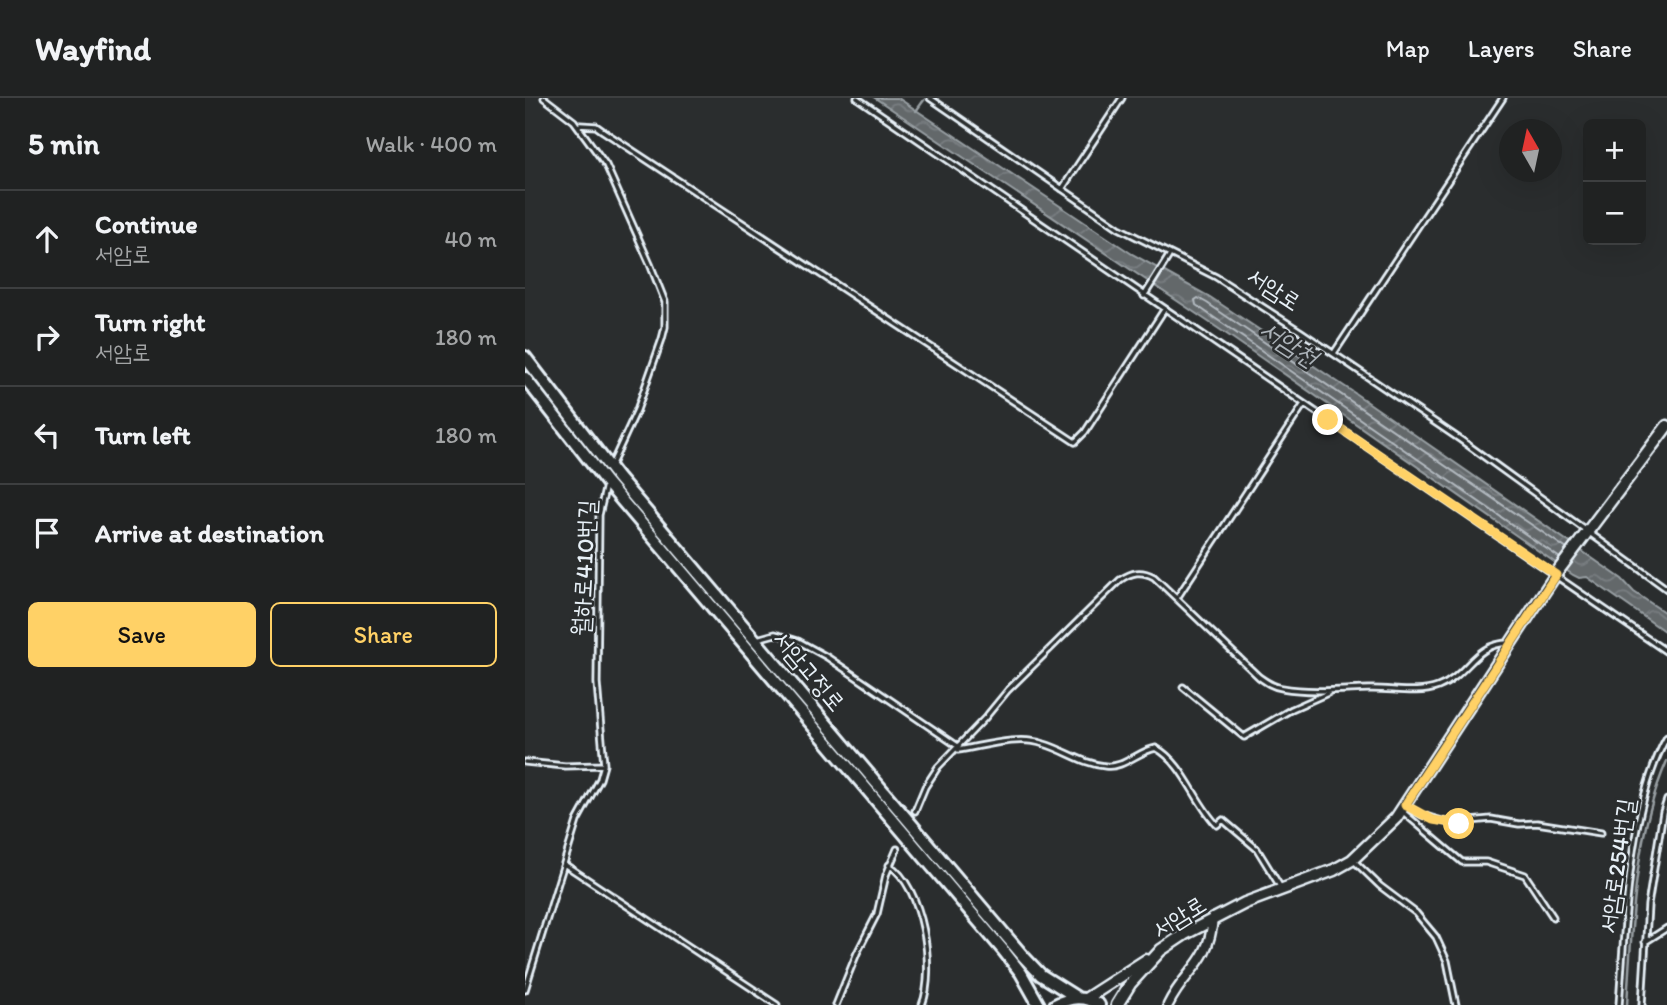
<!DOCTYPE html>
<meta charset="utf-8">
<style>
:root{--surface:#202222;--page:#2d2f2f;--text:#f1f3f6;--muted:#a2a4a5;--line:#3d3f40;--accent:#ffd166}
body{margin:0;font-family:Itim,"Poor Story",sans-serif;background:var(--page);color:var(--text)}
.controls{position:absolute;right:21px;top:21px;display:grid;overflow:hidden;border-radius:10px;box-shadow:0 7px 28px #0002}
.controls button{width:63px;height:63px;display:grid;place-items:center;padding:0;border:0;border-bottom:2px solid var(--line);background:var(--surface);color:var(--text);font:35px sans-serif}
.compass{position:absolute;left:974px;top:21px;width:63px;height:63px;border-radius:50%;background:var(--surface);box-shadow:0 7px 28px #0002;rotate:351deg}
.stop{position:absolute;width:21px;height:21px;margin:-16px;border:5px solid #ffd166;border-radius:50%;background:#fff}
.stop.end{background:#ffd166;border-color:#fff;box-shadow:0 2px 7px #0008}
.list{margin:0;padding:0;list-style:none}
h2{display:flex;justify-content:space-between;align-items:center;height:91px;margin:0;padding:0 28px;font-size:30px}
h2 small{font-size:23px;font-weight:400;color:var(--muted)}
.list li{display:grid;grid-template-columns:46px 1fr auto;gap:21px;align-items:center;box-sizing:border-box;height:98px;padding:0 28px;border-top:2px solid var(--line)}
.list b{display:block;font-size:26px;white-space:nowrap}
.list p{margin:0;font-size:23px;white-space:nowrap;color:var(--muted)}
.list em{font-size:23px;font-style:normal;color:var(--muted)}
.actions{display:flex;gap:14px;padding:21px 28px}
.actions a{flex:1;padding:16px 0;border:2px solid var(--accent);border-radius:10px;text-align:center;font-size:24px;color:var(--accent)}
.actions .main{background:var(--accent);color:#111}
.icon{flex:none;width:38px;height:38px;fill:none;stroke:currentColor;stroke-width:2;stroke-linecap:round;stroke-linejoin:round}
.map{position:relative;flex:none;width:1142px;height:907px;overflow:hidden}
header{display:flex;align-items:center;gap:42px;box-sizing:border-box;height:98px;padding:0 35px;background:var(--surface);border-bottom:2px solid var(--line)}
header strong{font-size:33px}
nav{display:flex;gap:38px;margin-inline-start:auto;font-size:24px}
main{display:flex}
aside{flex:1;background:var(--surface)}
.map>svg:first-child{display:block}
.water{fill:url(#water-waves);stroke:#989fa3;stroke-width:2}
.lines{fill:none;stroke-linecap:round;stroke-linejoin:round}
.shore{stroke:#b3bac0;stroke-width:2}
.stream{stroke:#989fa3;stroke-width:2.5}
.service-casing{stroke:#e8f1f8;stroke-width:9}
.minor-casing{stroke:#e8f1f8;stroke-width:13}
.tertiary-casing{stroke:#e8f1f8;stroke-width:15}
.secondary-casing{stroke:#e8f1f8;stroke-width:16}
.service{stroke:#2a2d2e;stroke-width:3.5}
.minor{stroke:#2a2d2e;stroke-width:8}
.tertiary{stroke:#2a2d2e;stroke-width:10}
.secondary{stroke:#2a2d2e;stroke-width:10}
.route{stroke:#ffd166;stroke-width:9}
.labels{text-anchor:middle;stroke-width:5;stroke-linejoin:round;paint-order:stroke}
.street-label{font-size:24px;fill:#e8f1f8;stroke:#2a2d2e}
.water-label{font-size:26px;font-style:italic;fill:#acb3b9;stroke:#2a2d2e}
</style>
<header>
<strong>Wayfind</strong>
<nav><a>Map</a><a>Layers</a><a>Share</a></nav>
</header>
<main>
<aside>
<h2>5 min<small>Walk · 400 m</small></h2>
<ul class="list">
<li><svg class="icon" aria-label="ahead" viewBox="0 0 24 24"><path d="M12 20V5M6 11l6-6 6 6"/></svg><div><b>Continue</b><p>서암로</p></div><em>40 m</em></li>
<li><svg class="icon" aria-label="right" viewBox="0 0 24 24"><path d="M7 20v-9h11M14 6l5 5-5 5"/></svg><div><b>Turn right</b><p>서암로</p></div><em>180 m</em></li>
<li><svg class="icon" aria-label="left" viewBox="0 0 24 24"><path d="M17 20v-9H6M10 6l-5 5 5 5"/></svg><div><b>Turn left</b></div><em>180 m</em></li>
<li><svg class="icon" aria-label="arrive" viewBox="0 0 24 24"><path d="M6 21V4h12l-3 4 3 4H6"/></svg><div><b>Arrive at destination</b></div></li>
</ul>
<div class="actions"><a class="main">Save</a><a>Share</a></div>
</aside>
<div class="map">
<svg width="1142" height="907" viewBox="0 0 1142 907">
<defs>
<pattern id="water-waves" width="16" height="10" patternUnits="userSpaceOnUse" patternTransform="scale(1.75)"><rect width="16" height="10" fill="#63686b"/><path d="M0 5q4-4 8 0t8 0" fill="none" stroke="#797e81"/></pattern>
</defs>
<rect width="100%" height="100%" fill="#2a2d2e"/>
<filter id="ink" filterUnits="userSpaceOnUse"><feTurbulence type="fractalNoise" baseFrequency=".0143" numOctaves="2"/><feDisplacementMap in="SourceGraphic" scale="14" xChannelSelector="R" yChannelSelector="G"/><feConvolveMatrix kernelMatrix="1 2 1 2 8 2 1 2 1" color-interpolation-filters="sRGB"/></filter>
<g filter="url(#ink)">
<path class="water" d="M350 0H373L607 156 685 199 831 296 1097 481 1109 494 1142 516V535L1062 479 1054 480 1048 477 706 239Z"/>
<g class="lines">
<path class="shore" d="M1035 460 671 207 670 202 673 200 682 205 1042 451"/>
<path class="stream" d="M391 13 399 2
M1102 907C1107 826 1109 738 1142 663"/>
<g class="service-casing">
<path id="service" d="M19 0 49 23 81 67 125 166 140 204V229L137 241 112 312 87 366
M332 0 1142 554
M405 0 594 130 691 179 775 233 936 342 1142 491
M55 27 71 28 78 33 550 344 560 334 639 212
M537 91 597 0
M619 198 644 158
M809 255 978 0
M652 500 779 306
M232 541 250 536 273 543 302 559 434 649
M658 589 719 639 767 611 803 595
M433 652C459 648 493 637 519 646 540 652 558 666 580 668 598 671 613 653 631 650 659 665 670 705 692 727L698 722 732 751 756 790
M0 664 40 668 78 667
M882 708 897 717 924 725 966 721 994 726 1012 725 1076 735
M390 713 400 689 413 669 460 620 483 592 595 482C607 474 616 472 629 479L734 579C741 584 748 589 757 590 786 595 815 592 844 591 866 590 892 597 913 589 943 578 949 545 984 545
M878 714 937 764H961L1000 777 1028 819
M829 763 855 788 891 815 911 839 922 863 931 907
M39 766 252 907
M364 767C398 788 411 872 397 907
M1120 844 1142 830
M0 892 52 723 75 681 79 667 72 585 74 417 81 387
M311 907 332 855 352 816 361 777 372 751
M1094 907C1100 827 1103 709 1142 639
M1117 907 1123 807 1138 714 1142 702"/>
</g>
<g class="minor-casing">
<path id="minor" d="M643 907C661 870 684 867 688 820"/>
</g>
<g class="tertiary-casing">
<path id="tertiary" d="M562 900 621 862
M592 907 605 886 636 852 660 836 720 805 809 772 827 762 871 720 1033 473 1142 328"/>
</g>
<g class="secondary-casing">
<path id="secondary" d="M0 259 93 380 498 858 516 877 551 899
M0 280 82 385 478 852 496 875 514 907
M530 907C545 899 559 897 574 907"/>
</g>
<use href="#service" class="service"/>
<use href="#minor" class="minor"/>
<use href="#tertiary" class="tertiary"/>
<use href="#secondary" class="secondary"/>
</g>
</g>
<g class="lines" filter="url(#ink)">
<path class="route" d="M803 322 1031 477 880 707 908 722 934 726"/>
</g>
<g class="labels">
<g class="street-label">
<text transform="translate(749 191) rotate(33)" y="8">서암로</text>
<text transform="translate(59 470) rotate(-87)" y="8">월하로410번길</text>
<text transform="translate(284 573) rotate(50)" y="8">서암고정로</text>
<text transform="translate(1092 768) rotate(-82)" y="8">서암로254번길</text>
<text transform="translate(654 819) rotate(-32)" y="8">서암로</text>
</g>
<g class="water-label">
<text transform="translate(764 245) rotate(33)" y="9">서암천</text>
</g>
</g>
</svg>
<div class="controls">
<button>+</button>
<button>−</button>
</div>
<svg class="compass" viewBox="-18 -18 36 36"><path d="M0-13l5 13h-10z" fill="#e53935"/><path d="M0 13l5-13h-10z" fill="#a2a4a5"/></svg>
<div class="stop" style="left:934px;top:726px"></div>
<div class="stop end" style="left:803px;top:322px"></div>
</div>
</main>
